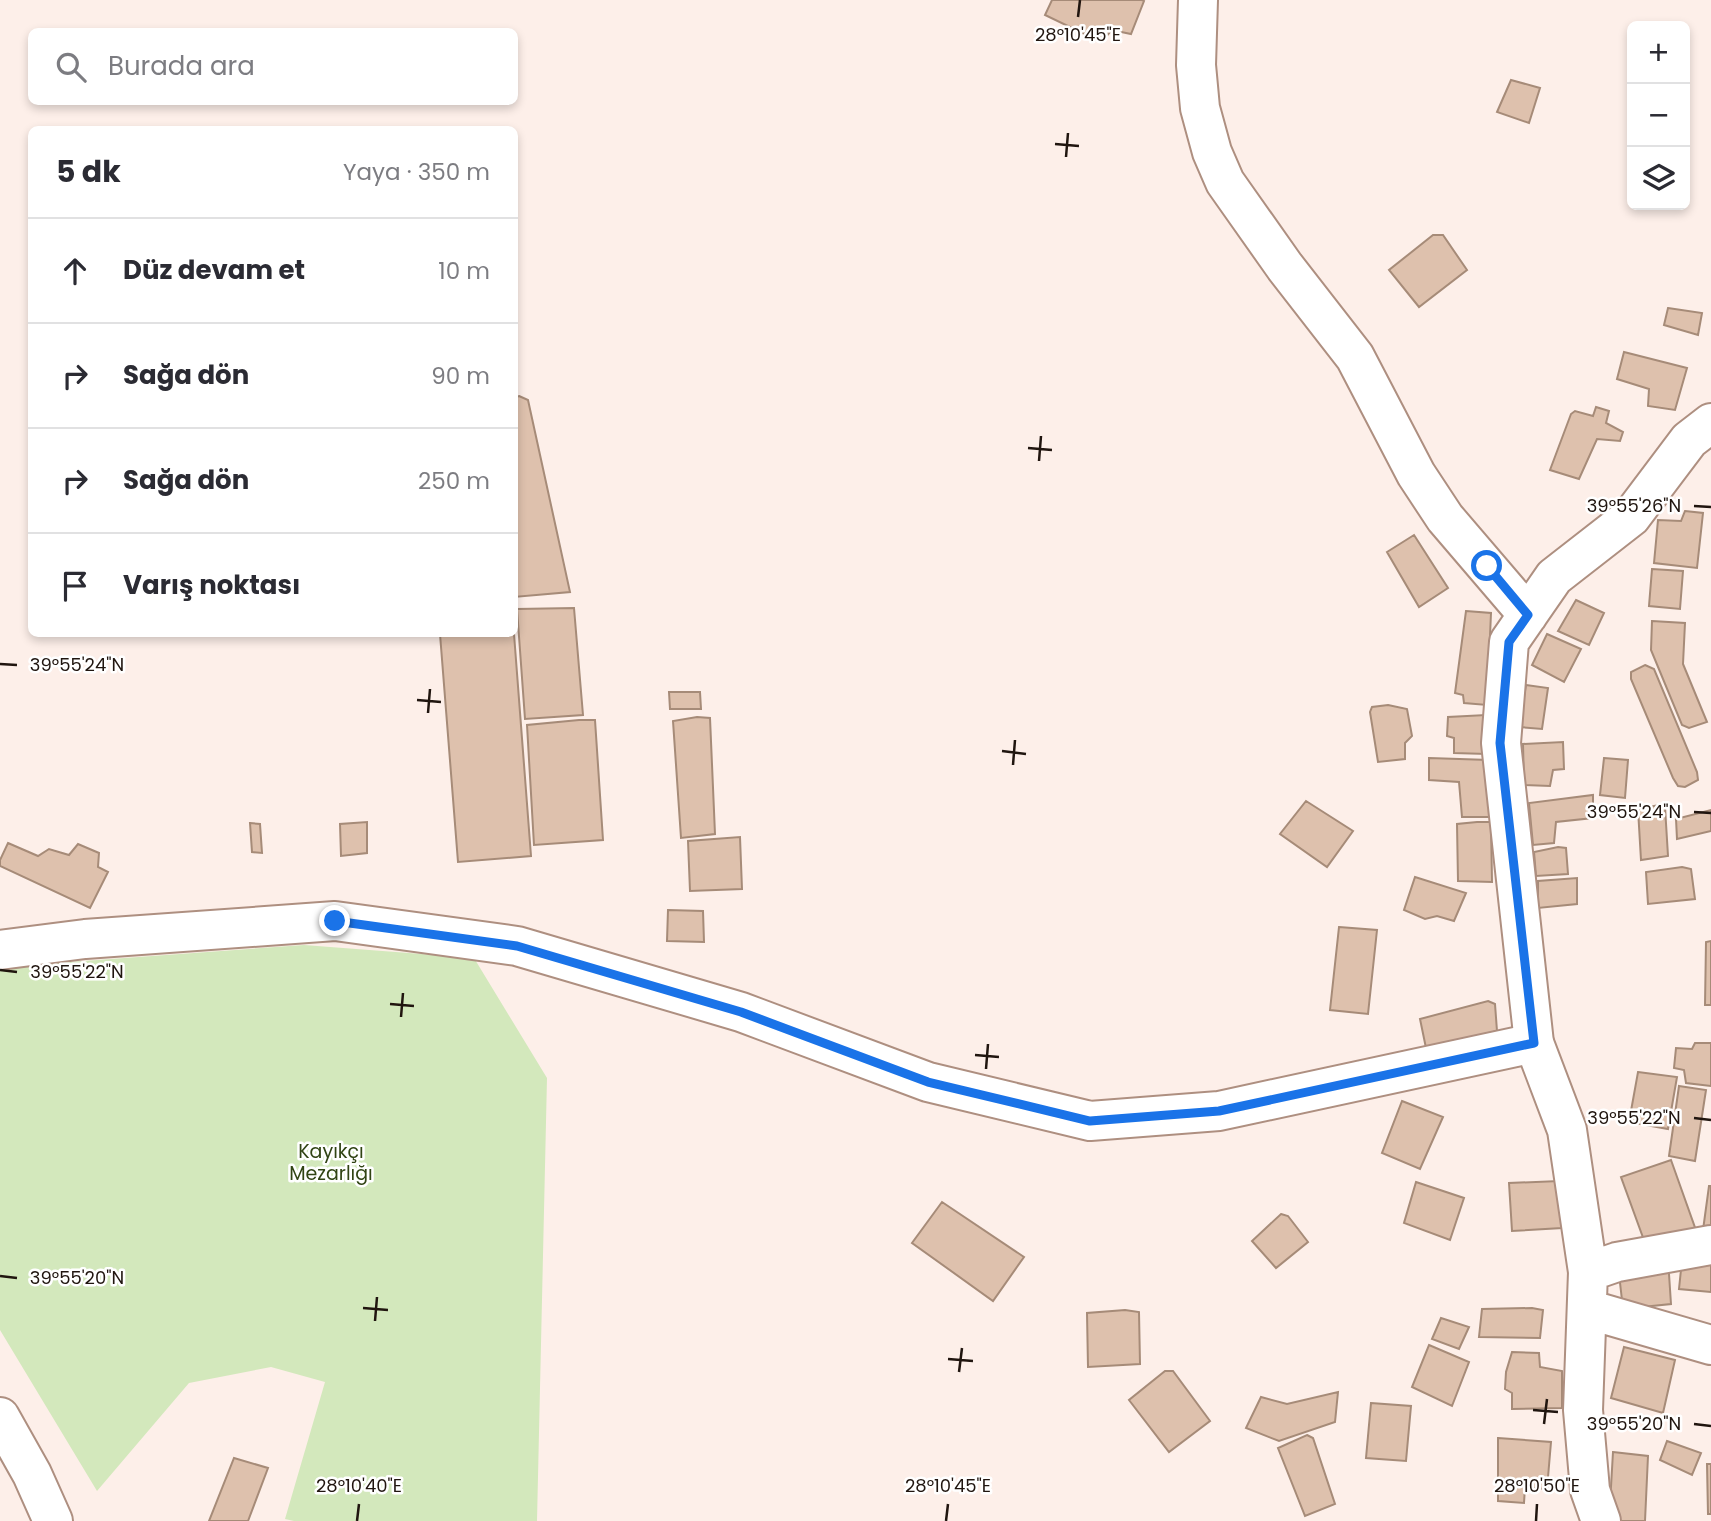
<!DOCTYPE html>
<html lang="tr">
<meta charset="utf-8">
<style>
:root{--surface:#fff;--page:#f2f2f3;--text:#2b2b33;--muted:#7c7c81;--line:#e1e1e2}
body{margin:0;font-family:Poppins,sans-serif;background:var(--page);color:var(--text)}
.controls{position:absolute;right:21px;top:21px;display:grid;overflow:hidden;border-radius:10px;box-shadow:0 4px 10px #0003}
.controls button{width:63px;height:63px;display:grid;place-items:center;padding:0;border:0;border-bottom:2px solid var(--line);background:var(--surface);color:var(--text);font:35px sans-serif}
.stop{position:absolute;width:21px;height:21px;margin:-16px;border:5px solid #1a73e8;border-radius:50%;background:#fff}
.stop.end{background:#1a73e8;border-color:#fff;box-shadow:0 2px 7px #0008}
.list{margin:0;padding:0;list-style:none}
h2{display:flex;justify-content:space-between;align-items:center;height:91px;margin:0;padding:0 28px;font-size:30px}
h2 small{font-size:23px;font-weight:400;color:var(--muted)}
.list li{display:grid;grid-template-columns:46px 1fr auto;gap:21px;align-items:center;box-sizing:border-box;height:105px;padding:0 28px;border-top:2px solid var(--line)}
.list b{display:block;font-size:26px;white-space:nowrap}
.list em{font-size:23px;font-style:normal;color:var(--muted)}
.icon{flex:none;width:38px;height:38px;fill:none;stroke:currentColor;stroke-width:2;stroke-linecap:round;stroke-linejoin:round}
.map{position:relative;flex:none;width:1711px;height:1521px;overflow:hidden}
.search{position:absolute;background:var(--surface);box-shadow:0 4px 10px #0003;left:28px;top:28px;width:490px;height:77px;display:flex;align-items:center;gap:18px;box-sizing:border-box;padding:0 24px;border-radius:10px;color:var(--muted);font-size:26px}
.panel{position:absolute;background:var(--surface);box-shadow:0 4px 10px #0003;left:28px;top:126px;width:490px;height:511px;border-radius:10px}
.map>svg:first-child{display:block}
.green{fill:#d3e8bc}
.building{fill:#dec1ad;stroke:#a68b78;stroke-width:2}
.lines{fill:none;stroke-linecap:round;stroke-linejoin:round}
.street-casing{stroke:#ae8f80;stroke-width:42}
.secondary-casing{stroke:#ae8f80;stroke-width:42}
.street{stroke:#fff;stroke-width:38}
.secondary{stroke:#fff;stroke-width:38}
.route{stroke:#1a73e8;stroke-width:9}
.ticks{fill:none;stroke:#20150f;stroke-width:2.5}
.labels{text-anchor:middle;stroke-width:5;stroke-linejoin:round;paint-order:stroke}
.park-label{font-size:19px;fill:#314414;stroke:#fff}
.ticks-label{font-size:18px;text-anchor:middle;fill:#20150f;stroke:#fff;stroke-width:5;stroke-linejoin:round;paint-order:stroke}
</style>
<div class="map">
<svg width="1711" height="1521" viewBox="0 0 1711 1521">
<rect width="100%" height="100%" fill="#fdefe9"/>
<path class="green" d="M304 945 474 958 547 1078 537 1521H294L285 1519 325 1382 271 1367 189 1383 97 1491 0 1330V970L28 965Z"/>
<path class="building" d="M1052 0H1142L1144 1 1131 34 1112 30 1101 42 1045 15Z
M1511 80 1540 88 1529 123 1497 112Z
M1433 235H1443L1467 270 1419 307 1389 270Z
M1668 308 1702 313 1698 335 1664 325Z
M1624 352 1687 368 1675 410 1648 406 1649 389 1617 379Z
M519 396 528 400 570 592 514 597V398Z
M1596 407 1609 411 1606 423 1623 432 1620 441 1597 439 1579 479 1550 470 1571 414 1575 411 1593 416Z
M1685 511 1703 513 1697 568 1654 563 1658 520 1681 521Z
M1414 535 1448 588 1419 607 1387 552Z
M1652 569 1683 571 1680 609 1649 606Z
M1576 600 1604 613 1589 645 1558 631Z
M574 608 583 715 525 719 517 609Z
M1466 611 1491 613 1487 705 1464 703 1463 695 1455 693Z
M1652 621 1685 623 1683 664 1707 722 1689 728 1682 725 1651 650Z
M440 634H514L531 856 458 862Z
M1547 634 1581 649 1564 682 1532 665Z
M1645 665 1654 669 1697 772 1698 780 1685 787 1678 786 1673 778 1631 679V672Z
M1526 685 1548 688 1542 729 1519 727Z
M669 692H700L701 709H670Z
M1388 705 1407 709 1412 736 1405 743V759L1378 762 1370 712 1372 707Z
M1486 715 1487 754 1454 753V738L1447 736 1448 717Z
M697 717 710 718 715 834 681 838 673 721Z
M579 720H595L603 840 534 845 527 725Z
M1563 742 1564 769 1553 770 1550 786 1524 785 1523 744Z
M1429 758 1489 760V817H1462L1459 782 1429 780Z
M1604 758 1628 760 1625 798 1600 795Z
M1593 795V818L1556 822 1554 843 1533 845 1529 803Z
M1306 801 1353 831 1327 867 1280 834Z
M1659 805 1665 807 1668 856 1641 860 1638 809Z
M1711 810V831L1677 839 1676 819Z
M367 822V853L341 856 340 824Z
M1477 822H1491L1492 882 1458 881 1457 824Z
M250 823 260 824 262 853 252 852Z
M740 837 742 889 690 891 688 841Z
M8 843 38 856 49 849 69 855 78 844 99 853 98 867 108 872 90 908 0 866V860Z
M1558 847 1566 848 1568 874 1536 876 1534 852Z
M1682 867 1691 869 1695 899 1648 904 1646 872Z
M1415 877 1466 893 1454 921 1437 916 1425 919 1404 910Z
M1577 878V904L1538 908V881Z
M668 910 703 911 704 942 667 941Z
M1339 927 1377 930 1368 1014 1330 1010Z
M1711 941V1005H1705L1706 942Z
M1488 1001 1495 1004 1497 1031 1426 1048 1420 1019Z
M1695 1043H1711V1086L1686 1083 1684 1070 1674 1068 1676 1048 1692 1049Z
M1638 1072 1677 1077 1668 1129 1629 1122Z
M1679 1086 1706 1090 1695 1161 1669 1156Z
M1402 1101 1443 1117 1420 1169 1382 1153Z
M1671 1160 1698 1236 1649 1254 1621 1177Z
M1559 1181 1562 1228 1512 1231 1509 1183Z
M1416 1182 1464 1198 1450 1240 1404 1223Z
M1709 1186H1711V1230H1703Z
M942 1202 1024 1257 993 1301 912 1243Z
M1281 1214 1288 1216 1308 1242 1276 1268 1252 1241Z
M1668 1259 1671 1304 1623 1309 1618 1265Z
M1682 1260 1711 1263V1292L1679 1289Z
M1532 1308 1543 1310 1540 1338 1479 1337 1482 1309Z
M1125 1310 1139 1312 1140 1364 1088 1367 1087 1313Z
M1441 1318 1469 1327 1459 1349 1432 1339Z
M1429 1345 1469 1362 1452 1406 1412 1387Z
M1624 1347 1675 1360 1663 1413 1611 1398Z
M1512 1352 1539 1353 1540 1367 1562 1371V1408L1512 1409V1393L1505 1389 1506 1372Z
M1165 1371H1173L1210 1421 1169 1452 1129 1400Z
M1338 1392 1335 1422 1279 1441 1246 1428 1261 1397 1287 1404Z
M1371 1403 1411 1406 1406 1461 1366 1458Z
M1307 1435 1313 1438 1335 1504 1305 1516 1278 1448Z
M1498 1438 1551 1442 1547 1489 1525 1487 1524 1503 1498 1501Z
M1667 1441 1701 1453 1692 1475 1660 1460Z
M1613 1452 1648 1456 1645 1521H1609Z
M234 1458 268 1468 248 1521H209Z
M1707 1464H1711V1514H1708Z"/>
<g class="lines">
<g class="street-casing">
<path id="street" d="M1198 0 1196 65 1200 108 1212 152 1225 182 1285 267 1355 357 1416 474 1445 518 1528 615
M1588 1272 1617 1262 1711 1245
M1587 1309 1711 1345
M1601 1521 1590 1490 1583 1410 1588 1272 1567 1130 1534 1043 1501 743 1509 642 1554 577 1631 517 1689 440 1711 423"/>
</g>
<g class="secondary-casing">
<path id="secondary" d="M0 950 85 939 335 921 517 946 741 1012 928 1082 1090 1121 1219 1111 1534 1043
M0 1417 32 1474 53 1521"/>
</g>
<use href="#street" class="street"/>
<use href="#secondary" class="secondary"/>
</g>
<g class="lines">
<path class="route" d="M335 921 517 946 741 1012 928 1082 1090 1121 1219 1111 1534 1043 1500 743 1509 642 1528 615 1487 566"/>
</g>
<path class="ticks" d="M1078 17 1080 0M1055 144 1079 146M1066 157 1068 133M1028 448 1052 450M1039 461 1041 436M1694 506 1711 507M0 664 17 665M417 700 441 702M428 713 430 689M1002 751 1026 754M1013 765 1015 740M1694 812 1711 813M0 970 17 972M390 1004 414 1006M401 1017 403 993M975 1055 999 1057M986 1069 988 1044M1694 1118 1711 1120M0 1276 17 1278M363 1308 388 1310M375 1321 377 1297M948 1359 973 1361M959 1372 962 1348M1533 1410 1558 1412M1544 1424 1547 1399M1694 1424 1711 1426M357 1521 359 1504M946 1521 948 1504M1536 1521 1537 1504"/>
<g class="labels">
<g class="park-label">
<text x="331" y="1158">Kayıkçı<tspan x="331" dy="22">Mezarlığı</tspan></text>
</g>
</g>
<g class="ticks-label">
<text x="1078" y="41">28°10'45"E</text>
<text x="1634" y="512">39°55'26"N</text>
<text x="77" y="671">39°55'24"N</text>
<text x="1634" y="818">39°55'24"N</text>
<text x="77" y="978">39°55'22"N</text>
<text x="1634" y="1124">39°55'22"N</text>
<text x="77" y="1284">39°55'20"N</text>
<text x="1634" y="1430">39°55'20"N</text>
<text x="359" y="1492">28°10'40"E</text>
<text x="948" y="1492">28°10'45"E</text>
<text x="1537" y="1492">28°10'50"E</text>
</g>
</svg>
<div class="controls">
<button>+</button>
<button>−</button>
<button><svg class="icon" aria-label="layers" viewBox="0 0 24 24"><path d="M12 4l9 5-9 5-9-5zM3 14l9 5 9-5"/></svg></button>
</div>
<div class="stop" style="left:1487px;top:566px"></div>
<div class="stop end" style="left:335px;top:921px"></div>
<div class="search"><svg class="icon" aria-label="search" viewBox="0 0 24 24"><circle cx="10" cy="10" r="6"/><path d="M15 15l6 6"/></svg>Burada ara</div>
<section class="panel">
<h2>5 dk<small>Yaya · 350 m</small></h2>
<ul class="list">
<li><svg class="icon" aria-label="ahead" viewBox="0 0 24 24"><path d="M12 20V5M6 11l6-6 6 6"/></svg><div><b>Düz devam et</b></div><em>10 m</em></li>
<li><svg class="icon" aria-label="right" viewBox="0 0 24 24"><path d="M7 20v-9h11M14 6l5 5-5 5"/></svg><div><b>Sağa dön</b></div><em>90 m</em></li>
<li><svg class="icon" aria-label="right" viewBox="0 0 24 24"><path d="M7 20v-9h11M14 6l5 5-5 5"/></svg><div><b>Sağa dön</b></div><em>250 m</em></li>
<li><svg class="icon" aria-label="arrive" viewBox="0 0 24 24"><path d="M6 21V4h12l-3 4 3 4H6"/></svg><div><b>Varış noktası</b></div></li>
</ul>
</section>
</div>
